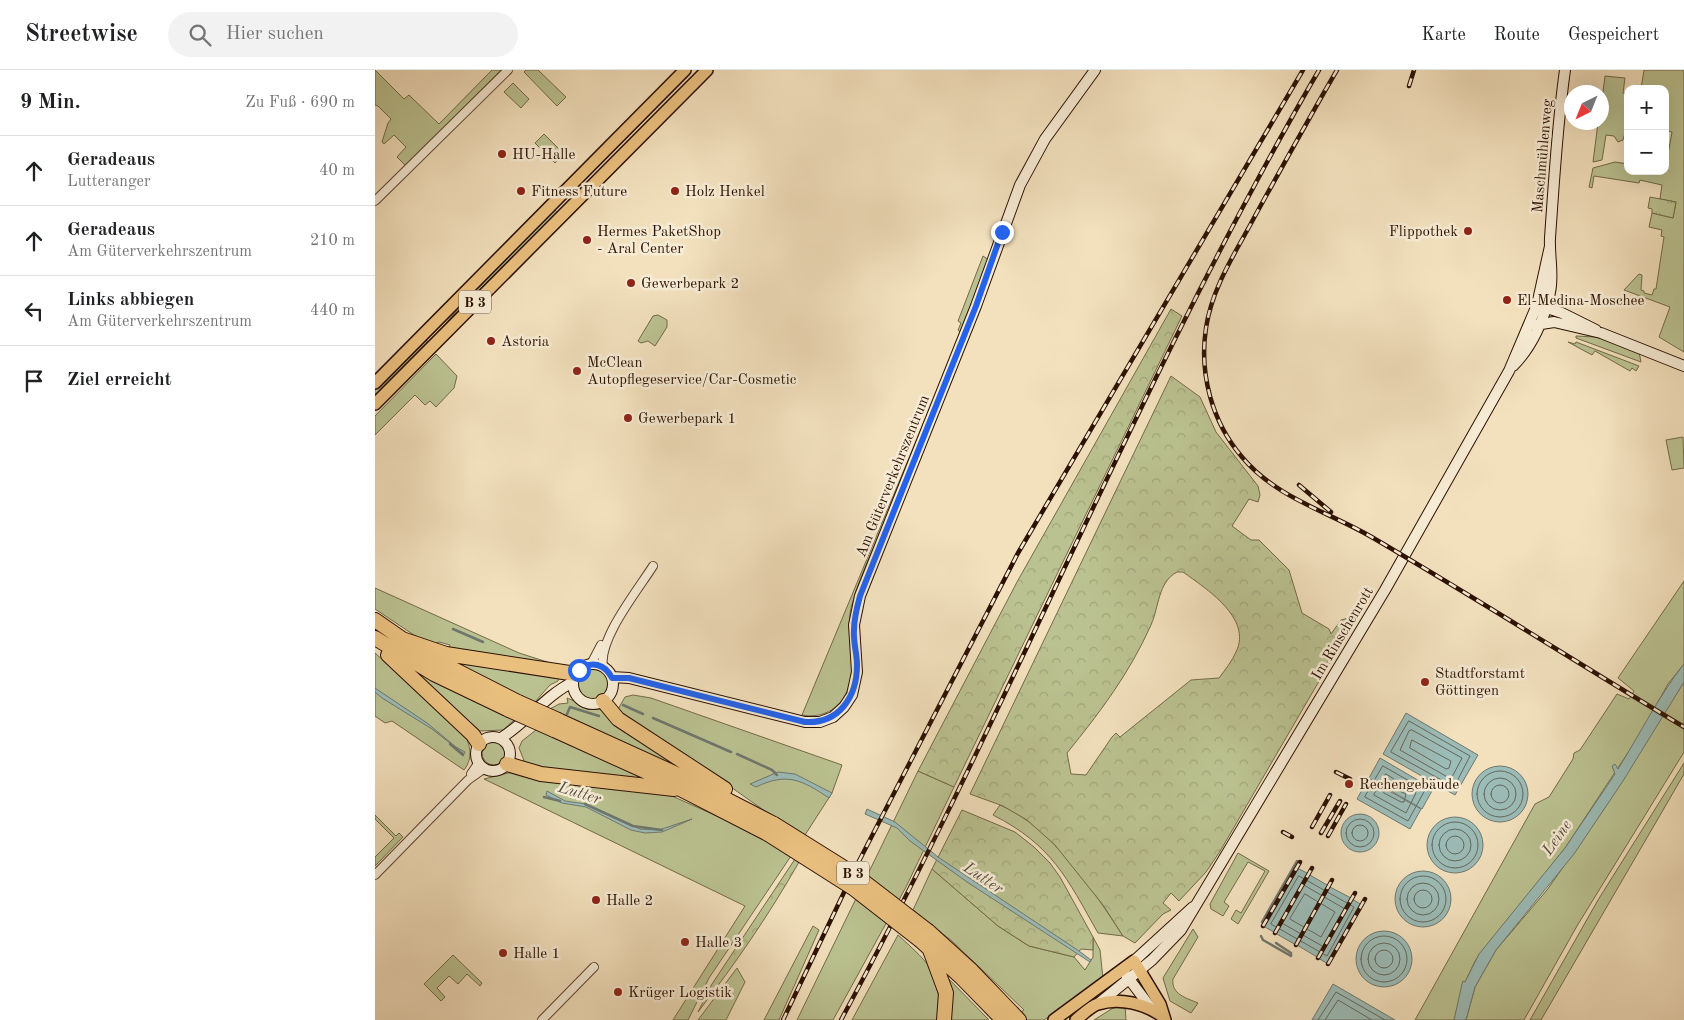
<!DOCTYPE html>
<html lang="de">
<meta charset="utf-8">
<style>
:root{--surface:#fff;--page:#f2f2f2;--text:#202124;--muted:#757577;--line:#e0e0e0}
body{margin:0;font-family:"Old Standard TT",serif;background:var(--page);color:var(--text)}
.controls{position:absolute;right:15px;top:15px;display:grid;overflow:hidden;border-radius:10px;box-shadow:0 5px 20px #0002}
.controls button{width:45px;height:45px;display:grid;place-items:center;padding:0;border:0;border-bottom:1px solid var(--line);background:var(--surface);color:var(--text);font:25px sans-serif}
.compass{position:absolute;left:1189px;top:15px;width:45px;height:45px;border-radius:50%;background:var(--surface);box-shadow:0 5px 20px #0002;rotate:223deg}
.stop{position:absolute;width:15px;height:15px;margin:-11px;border:4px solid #2563eb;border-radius:50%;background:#fff}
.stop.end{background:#2563eb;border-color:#fff;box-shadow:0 1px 5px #0008}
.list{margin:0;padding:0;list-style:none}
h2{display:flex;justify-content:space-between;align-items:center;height:65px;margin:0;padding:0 20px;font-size:21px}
h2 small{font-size:16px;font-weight:400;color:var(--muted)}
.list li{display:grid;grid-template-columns:32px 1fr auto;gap:15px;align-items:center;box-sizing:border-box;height:70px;padding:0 20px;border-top:1px solid var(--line)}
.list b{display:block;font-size:19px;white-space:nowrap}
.list p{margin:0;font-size:16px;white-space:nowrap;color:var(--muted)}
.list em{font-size:16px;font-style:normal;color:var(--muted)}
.icon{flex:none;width:28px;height:28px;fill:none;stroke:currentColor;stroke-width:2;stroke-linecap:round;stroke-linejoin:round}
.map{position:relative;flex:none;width:1309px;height:950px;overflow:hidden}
header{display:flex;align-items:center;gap:30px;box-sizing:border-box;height:70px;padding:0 25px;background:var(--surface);border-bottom:1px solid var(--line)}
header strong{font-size:24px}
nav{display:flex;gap:28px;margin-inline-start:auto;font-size:18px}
.search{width:350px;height:45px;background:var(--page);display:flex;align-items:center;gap:12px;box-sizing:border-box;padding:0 18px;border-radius:28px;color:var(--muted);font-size:19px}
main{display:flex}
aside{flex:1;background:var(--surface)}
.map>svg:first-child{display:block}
.green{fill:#bbc291;stroke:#746948}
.forest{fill:url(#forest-crowns);stroke:#746948;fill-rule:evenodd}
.park{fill:url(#park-tufts);stroke:#746948}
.water{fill:#9cbcb7;stroke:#6f776e}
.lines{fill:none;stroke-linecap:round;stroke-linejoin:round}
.shore{stroke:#64665c;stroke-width:1}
.stream{stroke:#6f776e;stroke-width:2.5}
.street-casing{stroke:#5e4430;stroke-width:10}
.secondary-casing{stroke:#2c1000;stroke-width:12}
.primary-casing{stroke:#2c1000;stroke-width:14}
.highway-casing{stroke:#2c1000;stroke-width:16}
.street{stroke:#f7ecd5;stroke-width:8}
.secondary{stroke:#f7ecd5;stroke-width:10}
.primary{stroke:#eac07f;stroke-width:11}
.highway{stroke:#eac07f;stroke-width:14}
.rail-casing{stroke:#2c1000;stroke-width:4.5}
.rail{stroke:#f7ecd5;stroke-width:2.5;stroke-dasharray:8;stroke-linecap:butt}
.highway-bridge-casing{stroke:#2c1000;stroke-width:16;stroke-linecap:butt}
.highway-bridge{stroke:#eac07f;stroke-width:14}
.route{stroke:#2563eb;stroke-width:6}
.poi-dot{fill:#8f2418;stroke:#f7ecd5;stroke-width:2}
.labels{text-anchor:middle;stroke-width:5;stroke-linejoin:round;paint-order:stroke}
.shield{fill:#f7ecd5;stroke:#695240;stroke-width:1}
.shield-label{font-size:14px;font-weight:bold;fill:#2c1000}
.poi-label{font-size:15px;fill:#2c1000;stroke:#f7ecd5;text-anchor:start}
.street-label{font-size:15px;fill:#2c1000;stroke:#f7ecd5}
.water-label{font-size:16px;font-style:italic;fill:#534c40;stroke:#f7ecd5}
</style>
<header>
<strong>Streetwise</strong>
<div class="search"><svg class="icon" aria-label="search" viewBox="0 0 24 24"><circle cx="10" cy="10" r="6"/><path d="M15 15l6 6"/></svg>Hier suchen</div>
<nav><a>Karte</a><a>Route</a><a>Gespeichert</a></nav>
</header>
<main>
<aside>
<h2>9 Min.<small>Zu Fuß · 690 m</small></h2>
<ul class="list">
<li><svg class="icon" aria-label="ahead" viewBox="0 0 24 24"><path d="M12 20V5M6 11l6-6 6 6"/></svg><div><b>Geradeaus</b><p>Lutteranger</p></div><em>40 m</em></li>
<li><svg class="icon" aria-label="ahead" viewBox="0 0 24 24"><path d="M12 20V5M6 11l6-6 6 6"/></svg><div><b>Geradeaus</b><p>Am Güterverkehrszentrum</p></div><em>210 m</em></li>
<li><svg class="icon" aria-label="left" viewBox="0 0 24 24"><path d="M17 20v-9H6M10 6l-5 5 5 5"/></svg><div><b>Links abbiegen</b><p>Am Güterverkehrszentrum</p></div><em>440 m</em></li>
<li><svg class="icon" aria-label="arrive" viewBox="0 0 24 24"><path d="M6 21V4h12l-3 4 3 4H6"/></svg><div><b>Ziel erreicht</b></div></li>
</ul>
</aside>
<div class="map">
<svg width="1309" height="950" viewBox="0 0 1309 950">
<defs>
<pattern id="forest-crowns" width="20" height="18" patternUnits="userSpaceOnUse" patternTransform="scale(1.25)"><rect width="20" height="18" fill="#bbc291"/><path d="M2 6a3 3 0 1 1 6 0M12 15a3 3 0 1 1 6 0" fill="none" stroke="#a1a67b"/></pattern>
<pattern id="park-tufts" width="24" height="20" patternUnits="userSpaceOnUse" patternTransform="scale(1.25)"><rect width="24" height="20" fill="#bbc291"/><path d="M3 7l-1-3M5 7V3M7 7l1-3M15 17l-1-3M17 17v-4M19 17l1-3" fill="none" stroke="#a1a67b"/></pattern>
</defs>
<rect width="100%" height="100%" fill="#f3e1be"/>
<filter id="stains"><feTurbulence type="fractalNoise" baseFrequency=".004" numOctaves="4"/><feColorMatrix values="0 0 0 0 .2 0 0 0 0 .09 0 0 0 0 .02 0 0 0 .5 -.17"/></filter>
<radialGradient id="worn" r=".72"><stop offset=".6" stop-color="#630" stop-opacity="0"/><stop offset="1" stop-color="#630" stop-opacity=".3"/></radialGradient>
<path class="green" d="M0 0 29 29 34 25 64 54 117 0H126L31 96 22 87 31 77 19 65 9 74 7 72 13 53 16 49 3 36 0 35Z
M151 0H163L191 27 182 36 149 2Z
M1269 0H1309V282L1284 267 1295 237 1249 220 1264 204 1267 205 1266 220 1269 221V223L1277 225 1279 219H1281L1289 167 1286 166 1287 160 1274 157 1277 143 1298 148 1301 132 1285 129 1287 115 1265 110 1264 113 1219 106 1217 118 1214 117 1218 98 1240 92 1253 94V101H1290L1297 62 1290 60V19H1266Z
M1230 6 1250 8 1248 23 1253 24V52L1248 70 1243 72 1239 66 1231 65 1227 90 1218 92 1223 53 1226 52 1227 30Z
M138 13 154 29 146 38 129 22Z
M169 64 189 84 180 93 160 73Z
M179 139 183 143 72 254 71 253 120 197Z
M608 186 614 190C584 268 555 346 523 423 508 459 488 496 477 534 468 565 486 599 469 627 460 642 444 648 427 645L586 263 583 260 586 253 583 251Z
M283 245 292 250V257L280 276 273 271 266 273 263 271 278 246Z
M1201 266 1221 267 1264 282 1266 292 1201 268Z
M51 268 53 274 0 327V319Z
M1193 272 1200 274 1201 272 1264 296 1261 301 1257 298 1255 301 1220 281 1217 285Z
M61 284 82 306 79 318 61 337 55 331 50 335 40 325 0 365V346Z
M1308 367 1309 398 1297 400 1291 370Z
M1309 511V594L1293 614 1262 669 1190 778 1100 891 1088 917 1079 950H1040L1160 734 1174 727 1198 689 1199 683 1205 680 1242 624 1254 629 1259 621 1243 608Z
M0 518 144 583 185 596 74 579 75 575 64 572 57 575 39 565 0 539Z
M0 583 88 662C95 674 99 687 89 700L17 651 10 653 0 646Z
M63 586 185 605 183 611 175 615 159 633Z
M202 614a16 16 0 1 1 32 0a16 16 0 1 1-32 0Z
M37 599 139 650 128 660 105 661 35 600Z
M1309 612V682L1202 856 1149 950H1091L1100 917 1121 880 1172 820 1229 739Z
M258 625 276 628 467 695 457 723 430 765 401 749 308 683 248 645 242 641 250 627Z
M192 628 211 636H226L328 710 173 640 184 634 193 633Z
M161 660 277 711 164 699 150 693 144 678 147 671Z
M107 683a12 12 0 1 1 24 0a12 12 0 1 1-24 0Z
M1309 693V704L1166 950H1155L1223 830Z
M543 701 579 717 531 817 458 950H422Z
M137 702 297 726 382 764 416 786 334 908 313 950H298L370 836 109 709Z
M625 735C677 757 718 820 748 866L723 863C692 808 677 775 618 745Z
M0 745 21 766 24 763 28 767 0 796V787L19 768 0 749Z
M863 783 894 801 863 854 856 849 861 840 866 843 890 801 873 792 849 832 854 836 848 846 836 839 835 834Z
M557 799 623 856 654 876 699 887 710 900 718 887V867L725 880 728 909 669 950H635L649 940 578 872 538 840Z
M438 856 444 860 404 950H389Z
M818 859 823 867 798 909C796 924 811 928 823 933L816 943 795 931 788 908Z
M523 865C558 897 565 902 564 950H477Z
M78 885 107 913 105 916 92 904 83 914 74 906 62 918 70 927 66 931 49 914Z
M362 898 370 912 351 950H323Z
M569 904 614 950H573Z
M750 936 751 950H719L738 938Z"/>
<path class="forest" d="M796 239 807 246 579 717 543 701 642 512Z
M796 306 825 327 841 362 883 416 885 425 883 432 874 429 857 456 876 470H884L914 500 927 543 954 559 956 564 966 550 982 546 844 783 831 802 804 831 796 823 788 833 796 840 788 844 760 873 748 866 728 835 680 775 652 750 628 736 595 724ZM802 502H808C830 518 878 548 861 582 857 591 850 600 844 608L816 610 745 667 741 663 737 667 711 705 696 704 692 683C726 641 754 604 776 555 784 537 783 512 802 502Z
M587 740 640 762 659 777 675 793 685 807 718 867V880L706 879 699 887 654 876 623 856 557 799Z
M420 789 424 792C394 845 360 894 323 942L337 914Z"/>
<path class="park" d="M1275 127 1301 132 1298 148 1277 143V139L1273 138Z"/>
<path class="water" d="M1309 594V612L1248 711 1199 784 1121 880 1100 917 1091 950H1079L1087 914 1088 911 1090 912 1104 884 1190 778 1240 704 1237 696 1240 694 1243 699C1265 664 1283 627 1309 594Z
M0 618 52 653 81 677 90 682 89 684 57 659 7 628 0 622Z
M1031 643 1103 685 1080 725 1008 684Z
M1005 688 1058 719 1047 739 994 708Z
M1097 724a28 28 0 1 1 56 0a28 28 0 1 1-56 0Z
M403 702 420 704 457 723 454 728C427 710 412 702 381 717L375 714Z
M993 709 1046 739 1035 759 982 729Z
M172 721 190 731 211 734 265 759 284 760 317 749 287 762 270 763 256 760 211 737 187 733 171 725Z
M492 739 520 752 563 787 704 881 716 890 715 892 592 812 535 771 522 758 490 744Z
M966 763a19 19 0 1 1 38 0a19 19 0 1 1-38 0Z
M1052 775a28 28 0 1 1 56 0a28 28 0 1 1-56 0Z
M922 798 932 803 899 862 888 856Z
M1020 829a28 28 0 1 1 56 0a28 28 0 1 1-56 0Z
M933 804 954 816 921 875 900 863Z
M955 817 976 828 942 887 922 875Z
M977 829 987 835 953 894 943 888Z
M981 889a28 28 0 1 1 56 0a28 28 0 1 1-56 0Z
M958 914 1020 950H937Z"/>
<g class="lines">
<path class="shore" d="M1034 651 1095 686 1079 717 1016 682Z
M1037 660 1087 688 1076 709 1025 680 1034 661Z
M1037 670 1076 691 1074 698 1071 699 1035 678Z
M1008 696 1050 720 1033 751 990 727Z
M1102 724a23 23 0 1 1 46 0a23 23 0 1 1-46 0Z
M1011 704 1041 723 1031 743 999 725Z
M1109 724a16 16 0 1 1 32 0a16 16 0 1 1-32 0Z
M1011 715 1031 724 1029 732H1026L1009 723Z
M1116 724a9 9 0 1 1 18 0a9 9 0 1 1-18 0Z
M971 763a14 14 0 1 1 28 0a14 14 0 1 1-28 0Z
M1057 775a23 23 0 1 1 46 0a23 23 0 1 1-46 0Z
M977 763a8 8 0 1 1 16 0a8 8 0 1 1-16 0Z
M1064 775a16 16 0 1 1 32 0a16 16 0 1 1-32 0Z
M1071 775a9 9 0 1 1 18 0a9 9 0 1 1-18 0Z
M924 806 979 837 952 886 896 854Z
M1025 829a23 23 0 1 1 46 0a23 23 0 1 1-46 0Z
M1032 829a16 16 0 1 1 32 0a16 16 0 1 1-32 0Z
M927 814 970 839 949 877 905 852Z
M1039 829a9 9 0 1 1 18 0a9 9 0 1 1-18 0Z
M930 824 960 842 946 867 915 849Z
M986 889a23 23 0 1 1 46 0a23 23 0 1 1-46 0Z
M993 889a16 16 0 1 1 32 0a16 16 0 1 1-32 0Z
M1000 889a9 9 0 1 1 18 0a9 9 0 1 1-18 0Z
M943 950 961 922 1010 950
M950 950 963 930 997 950"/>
<path class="stream" d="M78 559 108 572
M248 635 268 644
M192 644 195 637 224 646
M278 648 356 682
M75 674 88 685
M362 684 397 700 402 705
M169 727 185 731
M210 734 258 756 287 760
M887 852 922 791
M886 866 888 870 916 886V883L901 873"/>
<g class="street-casing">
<path id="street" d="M0 131 133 0
M216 594 226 575
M228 597C223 569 263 520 278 496
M96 704 104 692
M0 805 93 710 110 698
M167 950 219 897"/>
</g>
<g class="secondary-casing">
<path id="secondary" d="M1166 236 1187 243 1221 260
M1160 255 1179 252 1226 263 1309 296
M1138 296C1157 277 1170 248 1175 222 1179 204 1174 186 1175 168 1179 112 1182 56 1190 0
M198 614a20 20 0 1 1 40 0a20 20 0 1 1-40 0Z
M237 607 254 608 430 652H445L458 647 469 637 477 625 482 602 479 555 485 526 601 236 645 115 670 69 720 0
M101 684a17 17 0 1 1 34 0a17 17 0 1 1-34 0Z
M126 668C152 652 170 626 198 612
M759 891 818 837
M751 905 776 938
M723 934 777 890 806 860 1010 520 1134 301 1162 235 1175 176"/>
</g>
<g class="primary-casing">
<path id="primary" d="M0 313 310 0
M0 334 332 0
M679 950 759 891 785 934 790 950
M701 950C707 945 716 936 723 934 745 927 770 934 787 946"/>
</g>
<g class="highway-casing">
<path id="highway" d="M0 550 49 584 143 632
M0 568 59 604 134 640
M24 568 71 584 201 604
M13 585 98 665 104 674
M228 631 243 649 350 719
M183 650 306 706 399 754
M179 660 276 704 393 764
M132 694 166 704 299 719
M553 861 597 901 644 950
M546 871 586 907 628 950
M555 880 571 923 569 950"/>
</g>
<use href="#street" class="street"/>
<use href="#secondary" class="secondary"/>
<use href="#primary" class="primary"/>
<use href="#highway" class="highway"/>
<g class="rail-casing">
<path id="rail" d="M962 0C934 48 907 97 880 146 861 182 837 217 831 258 824 304 837 352 867 387 902 429 955 442 1000 469 1104 530 1206 595 1309 657
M1034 16 1039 0
M924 415 956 442
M961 702 975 709
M937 757 955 725
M908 762 917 767
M946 763 965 731
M953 766 971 734
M888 856 925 792
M900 863 937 798
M921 875 957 810
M943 888 980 823
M953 894 990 829
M408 950 484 791 643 483 928 0
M466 950C635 638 765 307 944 0"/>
</g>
<use href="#rail" class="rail"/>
<g class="highway-bridge-casing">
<path id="highway-bridge" d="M143 632 183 650
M134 640 179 660
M399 754 479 804 553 861
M393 764 478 818 546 871"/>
</g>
<use href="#highway-bridge" class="highway-bridge"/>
</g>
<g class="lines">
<path class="route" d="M204 600C216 590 230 594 237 608H254L430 652C464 654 482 627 482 595 482 583 478 572 479 560 479 549 482 537 485 526L601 236 627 162"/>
</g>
<g class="poi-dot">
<circle cx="127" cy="84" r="5"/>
<circle cx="146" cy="121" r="5"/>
<circle cx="300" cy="121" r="5"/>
<circle cx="1093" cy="161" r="5"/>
<circle cx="212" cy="170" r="5"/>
<circle cx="256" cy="213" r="5"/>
<circle cx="1132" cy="230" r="5"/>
<circle cx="116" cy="271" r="5"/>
<circle cx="202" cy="301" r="5"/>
<circle cx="253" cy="348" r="5"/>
<circle cx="1050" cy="612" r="5"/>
<circle cx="974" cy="714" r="5"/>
<circle cx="221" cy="830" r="5"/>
<circle cx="310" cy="872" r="5"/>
<circle cx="128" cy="883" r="5"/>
<circle cx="243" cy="922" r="5"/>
</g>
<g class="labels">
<g class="shield">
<rect x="84" y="220.5" width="32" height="23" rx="4"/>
<rect x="462" y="791.5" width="32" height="23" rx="4"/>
</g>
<g class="shield-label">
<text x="100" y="237">B 3</text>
<text x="478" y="808">B 3</text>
</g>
<g class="poi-label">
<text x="137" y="89">HU-Halle</text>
<text x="156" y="126">Fitness Future</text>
<text x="310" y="126">Holz Henkel</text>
<text x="222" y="166">Hermes PaketShop<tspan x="222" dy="17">- Aral Center</tspan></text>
<text x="1083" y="166" text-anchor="end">Flippothek</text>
<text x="266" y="218">Gewerbepark 2</text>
<text x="1142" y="235">El-Medina-Moschee</text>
<text x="126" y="276">Astoria</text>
<text x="212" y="297">McClean<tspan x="212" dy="17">Autopflegeservice/Car-Cosmetic</tspan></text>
<text x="263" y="353">Gewerbepark 1</text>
<text x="1060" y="608">Stadtforstamt<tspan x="1060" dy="17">Göttingen</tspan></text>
<text x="984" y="719">Rechengebäude</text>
<text x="231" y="835">Halle 2</text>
<text x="320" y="877">Halle 3</text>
<text x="138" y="888">Halle 1</text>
<text x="253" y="927">Krüger Logistik</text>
</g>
<g class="street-label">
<text transform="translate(1167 86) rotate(-85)" y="5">Maschmühlenweg</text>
<text transform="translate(517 406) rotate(-68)" y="5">Am Güterverkehrszentrum</text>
<text transform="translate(967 563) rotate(-59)" y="5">Im Rinschenrott</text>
</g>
<g class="water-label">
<text transform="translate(205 722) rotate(17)" y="6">Lutter</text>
<text transform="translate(1181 767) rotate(-55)" y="6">Leine</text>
<text transform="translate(609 807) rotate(34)" y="6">Lutter</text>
</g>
</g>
<rect width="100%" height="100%" filter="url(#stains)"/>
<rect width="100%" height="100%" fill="url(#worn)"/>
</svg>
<div class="controls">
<button>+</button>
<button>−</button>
</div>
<svg class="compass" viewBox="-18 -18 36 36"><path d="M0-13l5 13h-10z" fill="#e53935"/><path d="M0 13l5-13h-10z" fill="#757577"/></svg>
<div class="stop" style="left:204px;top:600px"></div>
<div class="stop end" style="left:627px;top:162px"></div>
</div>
</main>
